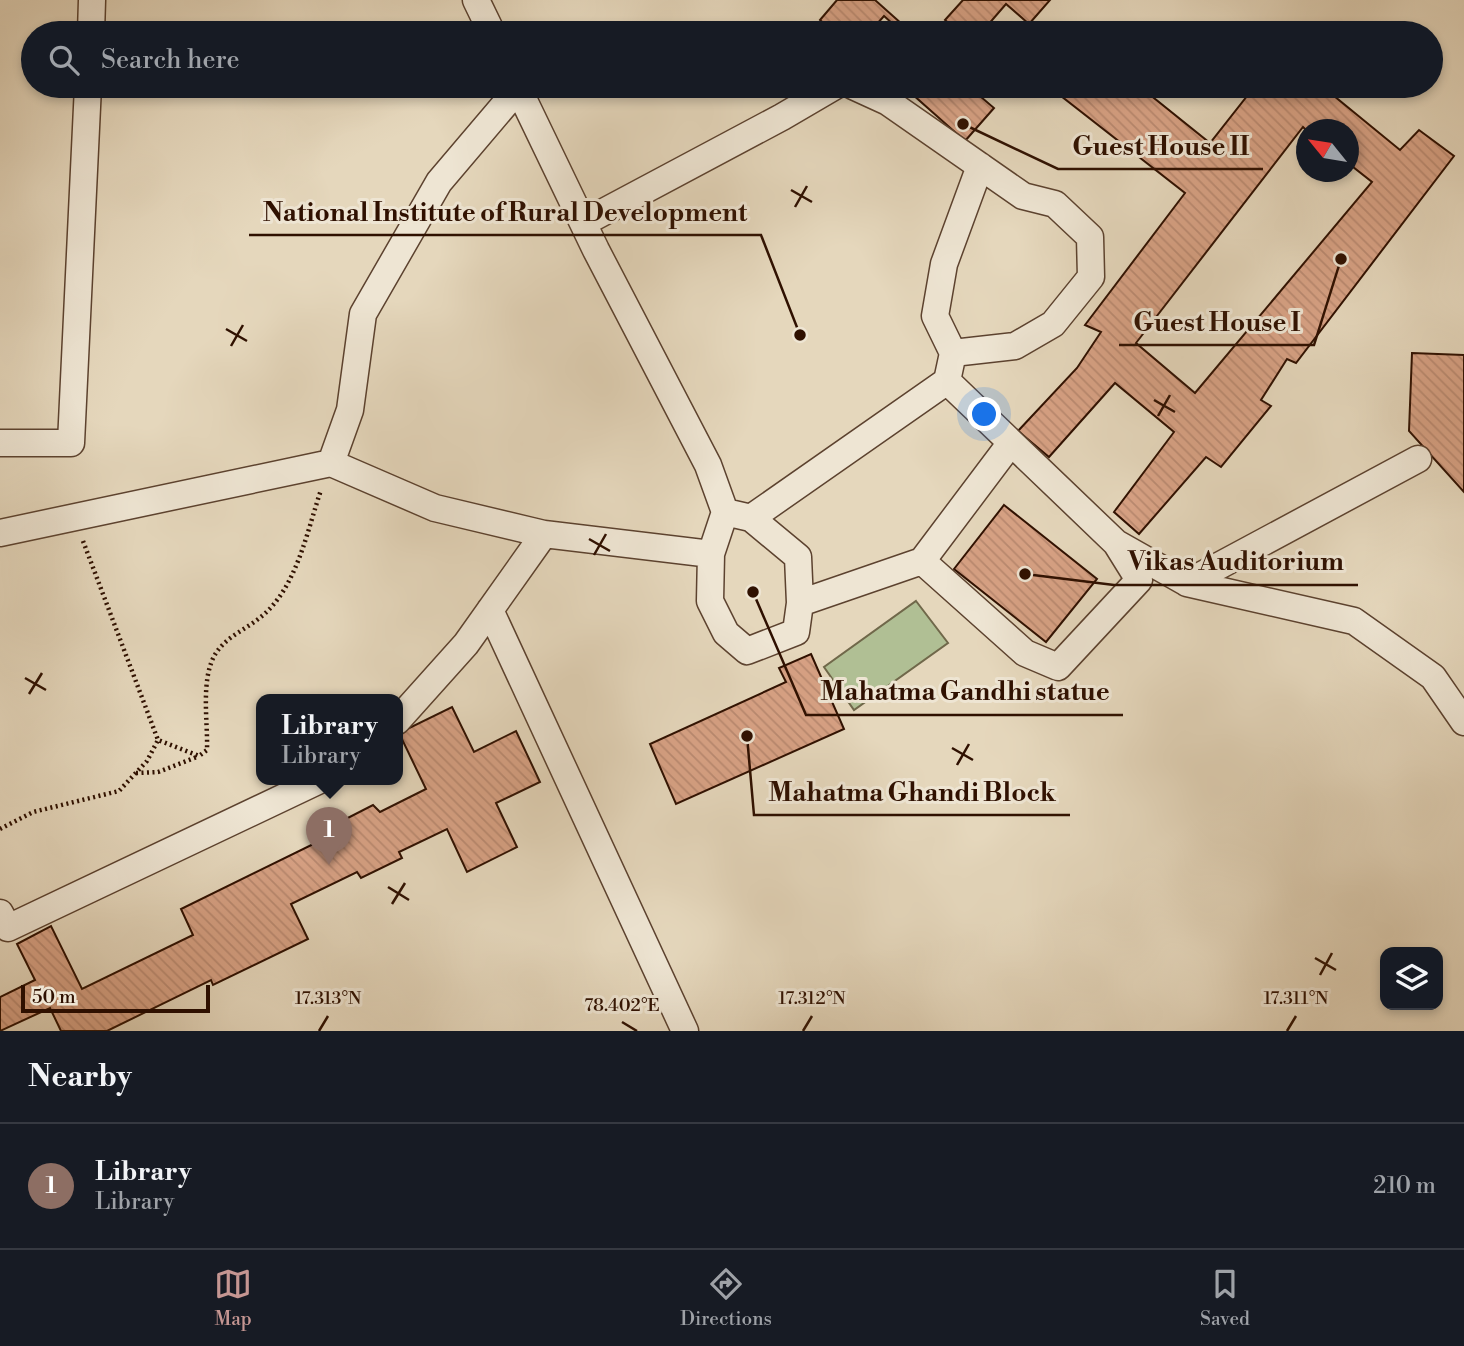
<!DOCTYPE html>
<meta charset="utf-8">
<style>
:root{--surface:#171b24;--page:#242831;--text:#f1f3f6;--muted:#9ea1a6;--line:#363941;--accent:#c59692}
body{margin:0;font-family:"Libre Bodoni",serif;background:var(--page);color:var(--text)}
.controls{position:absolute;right:21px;bottom:21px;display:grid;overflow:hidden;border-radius:14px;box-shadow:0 4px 10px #0003}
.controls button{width:63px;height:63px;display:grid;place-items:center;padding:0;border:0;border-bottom:2px solid var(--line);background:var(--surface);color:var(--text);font:35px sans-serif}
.compass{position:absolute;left:1296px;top:119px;width:63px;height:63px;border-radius:50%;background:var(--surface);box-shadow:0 4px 10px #0003;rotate:300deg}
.scale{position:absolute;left:21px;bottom:18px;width:189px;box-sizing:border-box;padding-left:7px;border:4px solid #2f1000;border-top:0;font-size:19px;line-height:24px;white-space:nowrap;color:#2f1000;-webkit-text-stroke:5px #eee5d3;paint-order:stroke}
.you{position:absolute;left:985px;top:415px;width:24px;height:24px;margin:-18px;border:5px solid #fff;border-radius:50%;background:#1a73e8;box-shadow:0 0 0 10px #1a73e833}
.badge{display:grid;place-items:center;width:46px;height:46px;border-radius:50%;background:var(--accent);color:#fff;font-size:23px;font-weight:700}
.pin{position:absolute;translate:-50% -58px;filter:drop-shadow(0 2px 4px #0008)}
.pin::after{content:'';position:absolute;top:37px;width:24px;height:21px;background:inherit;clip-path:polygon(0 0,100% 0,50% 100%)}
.popup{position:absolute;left:256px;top:694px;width:147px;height:91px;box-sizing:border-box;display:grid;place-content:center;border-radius:14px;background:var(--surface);filter:drop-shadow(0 2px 5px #0005);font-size:23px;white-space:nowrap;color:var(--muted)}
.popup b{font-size:26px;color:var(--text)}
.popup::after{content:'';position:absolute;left:50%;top:100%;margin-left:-14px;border:14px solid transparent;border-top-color:var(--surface)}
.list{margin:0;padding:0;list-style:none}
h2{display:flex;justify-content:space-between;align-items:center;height:91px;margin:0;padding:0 28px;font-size:30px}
h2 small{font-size:23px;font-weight:400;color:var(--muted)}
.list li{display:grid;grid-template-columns:46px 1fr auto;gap:21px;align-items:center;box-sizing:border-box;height:126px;padding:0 28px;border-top:2px solid var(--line)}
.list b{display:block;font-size:26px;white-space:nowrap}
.list p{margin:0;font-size:23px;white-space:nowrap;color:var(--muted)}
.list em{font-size:23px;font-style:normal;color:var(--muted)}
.icon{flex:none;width:38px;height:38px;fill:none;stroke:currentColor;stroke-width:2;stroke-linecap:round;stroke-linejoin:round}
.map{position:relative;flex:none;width:1464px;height:1031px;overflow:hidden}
.search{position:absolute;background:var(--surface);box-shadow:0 4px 10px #0003;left:21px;right:21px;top:21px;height:77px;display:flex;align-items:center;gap:18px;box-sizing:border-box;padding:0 24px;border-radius:38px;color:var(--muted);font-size:26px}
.sheet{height:217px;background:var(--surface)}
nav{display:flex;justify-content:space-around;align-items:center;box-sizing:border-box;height:98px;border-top:2px solid var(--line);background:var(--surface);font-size:19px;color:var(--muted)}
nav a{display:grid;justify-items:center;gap:4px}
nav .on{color:var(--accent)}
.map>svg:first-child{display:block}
.garden{fill:#b0bf94;stroke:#70684a;stroke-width:2}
.building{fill:url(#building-back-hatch);stroke:#2f1000;stroke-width:2;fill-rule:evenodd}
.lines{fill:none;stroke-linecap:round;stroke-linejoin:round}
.minor-casing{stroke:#5c422f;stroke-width:29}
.path{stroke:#2f1000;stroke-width:4.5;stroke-dasharray:2 3.5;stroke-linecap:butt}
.minor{stroke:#eee5d3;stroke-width:26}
.ticks{fill:none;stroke:#2f1000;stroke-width:2.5}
.ticks-label{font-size:18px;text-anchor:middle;fill:#2f1000;stroke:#eee5d3;stroke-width:6;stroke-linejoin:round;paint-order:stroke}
.leader{fill:none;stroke:#2f1000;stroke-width:2.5}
.callout-dot{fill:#2f1000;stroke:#eee5d3;stroke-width:2.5}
.callout-label{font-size:26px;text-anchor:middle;font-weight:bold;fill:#2f1000;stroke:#eee5d3;stroke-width:6;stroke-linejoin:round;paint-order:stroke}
</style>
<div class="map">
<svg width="1464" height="1031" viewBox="0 0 1464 1031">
<defs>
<pattern id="building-back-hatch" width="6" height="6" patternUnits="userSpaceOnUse" patternTransform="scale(1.75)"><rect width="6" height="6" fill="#d8a285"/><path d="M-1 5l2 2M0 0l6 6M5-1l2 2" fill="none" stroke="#ba8a71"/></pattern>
</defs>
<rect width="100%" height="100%" fill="#e5d7bc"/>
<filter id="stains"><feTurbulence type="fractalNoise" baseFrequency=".00286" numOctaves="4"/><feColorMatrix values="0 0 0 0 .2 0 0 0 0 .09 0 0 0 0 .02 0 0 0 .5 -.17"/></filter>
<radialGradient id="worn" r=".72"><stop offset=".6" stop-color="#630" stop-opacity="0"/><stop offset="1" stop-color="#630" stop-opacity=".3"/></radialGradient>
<path class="garden" d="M916 601 948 643 854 710 824 667Z"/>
<path class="building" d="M837 0H875L912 33H903L884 16 869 33H834L820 20Z
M963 0H1050L1029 24 1006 4 981 33H950L954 28 945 20Z
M903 86H979L974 91 994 108 965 141Z
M1068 86H1139L1210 143 1255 86H1335L1328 91 1400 150 1419 130 1454 156 1296 363 1287 359 1261 400 1271 406 1221 467 1206 457 1139 534 1114 512 1174 432 1115 383 1049 457 1018 431 1077 368 1101 332 1085 325 1185 193 1061 96ZM1303 127 1306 130H1348V163L1372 182 1195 393 1136 343Z
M1412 353 1464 355V492L1409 431Z
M1004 505 1097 579 1046 642 954 569Z
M811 654 844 729 676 804 650 744 786 682 779 668Z
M452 707 474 752 516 731 540 782 496 803 517 847 467 872 447 829 399 852 402 858 361 878 357 872 291 904 308 939 213 985 211 980 107 1031H61L50 1008 0 1031V997L35 980 17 944 51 926 82 989 193 935 181 909 340 831 336 824 373 805 380 812 426 789 399 733Z"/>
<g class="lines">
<g class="minor-casing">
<path id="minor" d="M476 0 492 33
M91 33 92 0
M517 86 596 250 708 465 725 512 711 554 710 601 726 633 747 651 796 632 800 603 798 557 751 518 725 512
M853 86 888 102 1023 196 1055 204 1090 237 1091 277 1053 324 1015 346 953 353 935 316 944 264 980 166
M583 223 782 117 835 86
M0 443H71L88 86
M331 463 435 508 544 534 711 554
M751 518 947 381
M0 533 331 463 350 410 363 314 439 182 518 89
M1118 544 1187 583 1418 459
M922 561 1010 444
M1187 583 1354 621 1433 677 1464 722
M800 603 922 561 1025 653 1058 667 1139 580 1116 543 947 381 953 353
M490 610 685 1031
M397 721 466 644 544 534
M0 913 8 928 322 779"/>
</g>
<path class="path" d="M83 541 158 740 199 756 207 750C208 721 200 678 216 653 227 636 247 629 262 616 297 587 307 531 321 490
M136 773 158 772 197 757
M0 829 33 812 119 791 147 761 158 740"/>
<use href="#minor" class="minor"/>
</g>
<path class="ticks" d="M791 190 812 202M795 207 807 186M226 329 247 341M231 346 243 325M1154 400 1175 412M1158 416 1170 395M589 539 610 551M594 555 606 534M25 678 46 690M29 694 42 673M952 748 973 760M957 765 969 744M388 887 409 900M392 904 405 883M1315 958 1336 970M1320 975 1332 953M622 1022 637 1031M319 1031 328 1016M803 1031 812 1016M1287 1031 1296 1016"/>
<g class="ticks-label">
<text x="328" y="1004">17.313°N</text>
<text x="812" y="1004">17.312°N</text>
<text x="1296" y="1004">17.311°N</text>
<text x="622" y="1011">78.402°E</text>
</g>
<path class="leader" d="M963 124L1058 169H1263M800 335L761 235H249M1341 259L1314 345H1119M1025 574L1114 585H1358M753 592L806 715H1123M747 736L754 815H1070"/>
<g class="callout-dot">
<circle cx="963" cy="124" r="7"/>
<circle cx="800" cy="335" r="7"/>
<circle cx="1341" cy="259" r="7"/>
<circle cx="1025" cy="574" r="7"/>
<circle cx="753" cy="592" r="7"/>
<circle cx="747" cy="736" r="7"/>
</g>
<g class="callout-label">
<text x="1161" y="155">Guest House II</text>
<text x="505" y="221">National Institute of Rural Development</text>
<text x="1217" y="331">Guest House I</text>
<text x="1236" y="570">Vikas Auditorium</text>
<text x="965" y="700">Mahatma Gandhi statue</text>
<text x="912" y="801">Mahatma Ghandi Block</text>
</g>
<rect width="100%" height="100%" filter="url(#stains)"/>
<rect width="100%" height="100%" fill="url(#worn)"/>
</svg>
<div class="controls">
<button><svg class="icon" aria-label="layers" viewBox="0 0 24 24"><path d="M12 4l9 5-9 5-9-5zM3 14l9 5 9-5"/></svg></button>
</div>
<svg class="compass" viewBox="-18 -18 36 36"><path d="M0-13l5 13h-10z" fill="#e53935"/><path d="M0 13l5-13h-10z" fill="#9ea1a6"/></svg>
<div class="scale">50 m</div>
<div class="you"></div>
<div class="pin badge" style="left:329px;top:865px;background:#8d6e63">1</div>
<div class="popup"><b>Library</b>Library</div>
<div class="search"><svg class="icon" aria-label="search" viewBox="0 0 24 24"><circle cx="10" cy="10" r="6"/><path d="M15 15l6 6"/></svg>Search here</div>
</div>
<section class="sheet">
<h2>Nearby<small></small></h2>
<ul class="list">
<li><span class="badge" style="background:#8d6e63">1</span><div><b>Library</b><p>Library</p></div><em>210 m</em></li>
</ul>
</section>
<nav>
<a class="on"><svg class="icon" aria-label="map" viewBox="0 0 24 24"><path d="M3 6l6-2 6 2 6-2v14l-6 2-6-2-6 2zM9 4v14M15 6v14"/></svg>Map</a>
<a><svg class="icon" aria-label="directions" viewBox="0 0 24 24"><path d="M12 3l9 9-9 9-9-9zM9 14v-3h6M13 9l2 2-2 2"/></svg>Directions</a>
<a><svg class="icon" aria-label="saved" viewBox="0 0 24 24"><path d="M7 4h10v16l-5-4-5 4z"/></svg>Saved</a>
</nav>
